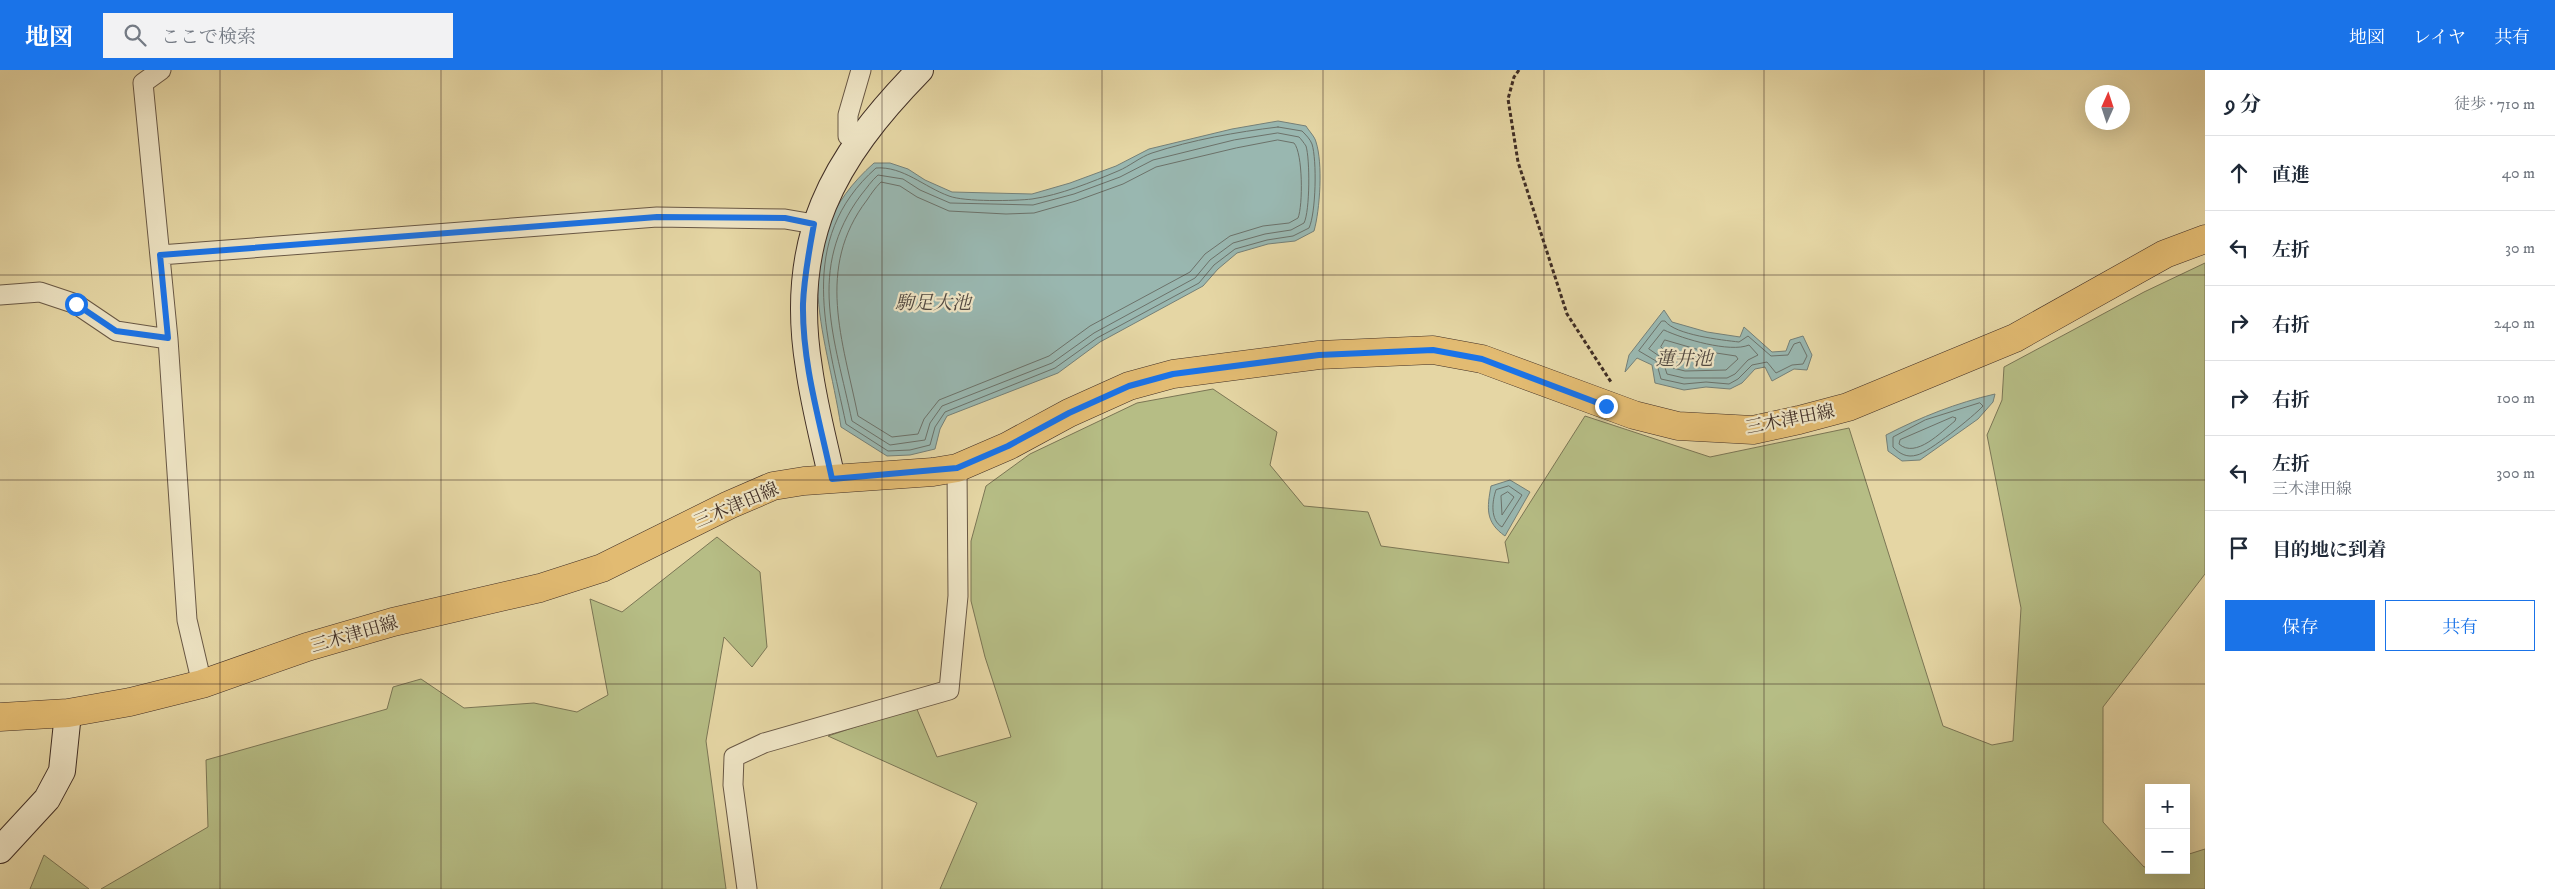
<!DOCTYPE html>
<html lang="ja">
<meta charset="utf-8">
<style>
:root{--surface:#fff;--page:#f2f2f3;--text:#1f2937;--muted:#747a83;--line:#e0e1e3;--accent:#1a73e8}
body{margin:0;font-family:"IM FELL DW Pica","Noto Serif JP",serif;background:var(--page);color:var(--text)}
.controls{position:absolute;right:15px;bottom:15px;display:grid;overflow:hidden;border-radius:0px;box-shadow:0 5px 20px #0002}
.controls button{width:45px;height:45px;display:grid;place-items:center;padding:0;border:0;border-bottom:1px solid var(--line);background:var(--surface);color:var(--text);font:25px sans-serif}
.compass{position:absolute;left:2085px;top:15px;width:45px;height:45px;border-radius:50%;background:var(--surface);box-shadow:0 5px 20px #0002;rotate:3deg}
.stop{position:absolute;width:15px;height:15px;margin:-11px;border:4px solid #1a73e8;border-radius:50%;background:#fff}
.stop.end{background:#1a73e8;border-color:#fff;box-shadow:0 1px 5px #0008}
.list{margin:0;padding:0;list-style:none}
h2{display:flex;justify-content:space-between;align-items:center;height:65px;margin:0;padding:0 20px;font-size:21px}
h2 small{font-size:16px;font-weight:400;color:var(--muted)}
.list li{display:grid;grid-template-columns:32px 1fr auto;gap:15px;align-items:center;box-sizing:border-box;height:75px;padding:0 20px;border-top:1px solid var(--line)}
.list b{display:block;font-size:19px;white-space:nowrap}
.list p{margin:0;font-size:16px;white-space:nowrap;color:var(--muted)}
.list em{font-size:16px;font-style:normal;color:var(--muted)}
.actions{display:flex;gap:10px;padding:15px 20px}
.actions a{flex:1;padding:11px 0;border:1px solid var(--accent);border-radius:0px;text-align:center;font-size:18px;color:var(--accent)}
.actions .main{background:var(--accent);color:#fff}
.icon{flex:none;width:28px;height:28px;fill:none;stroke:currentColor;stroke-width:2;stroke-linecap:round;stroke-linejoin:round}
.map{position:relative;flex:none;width:2205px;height:819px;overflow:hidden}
header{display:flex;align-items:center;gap:30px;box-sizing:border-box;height:70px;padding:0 25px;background:var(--accent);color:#fff}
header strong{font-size:24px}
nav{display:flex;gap:28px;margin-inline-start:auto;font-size:18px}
.search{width:350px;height:45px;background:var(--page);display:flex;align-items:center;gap:12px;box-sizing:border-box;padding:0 18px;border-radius:0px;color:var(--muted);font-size:19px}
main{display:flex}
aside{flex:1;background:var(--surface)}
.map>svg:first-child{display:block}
.green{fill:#b6bd85;stroke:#7b7655}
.water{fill:#99b7b0;stroke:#758078}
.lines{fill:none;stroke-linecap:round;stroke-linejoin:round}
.shore{stroke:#6c726a;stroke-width:1}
.street-casing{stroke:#695845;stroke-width:21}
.secondary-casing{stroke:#402e25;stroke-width:28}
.primary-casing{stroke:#402e25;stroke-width:29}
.path{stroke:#402e25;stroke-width:3;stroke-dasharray:4 2.5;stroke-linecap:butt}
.street{stroke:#eee4c4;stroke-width:19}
.secondary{stroke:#eee4c4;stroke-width:26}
.primary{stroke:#e2bb72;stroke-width:28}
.route{stroke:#1a73e8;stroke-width:6}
.grid{fill:none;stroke:#402e25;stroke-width:1;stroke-opacity:0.55}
.labels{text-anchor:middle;stroke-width:4.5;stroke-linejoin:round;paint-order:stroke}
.street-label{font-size:18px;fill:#402e25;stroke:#eee4c4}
.water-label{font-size:19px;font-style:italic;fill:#524941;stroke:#eee4c4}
</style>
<header>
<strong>地図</strong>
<div class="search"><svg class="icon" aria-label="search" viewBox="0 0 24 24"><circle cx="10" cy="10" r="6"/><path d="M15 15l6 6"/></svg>ここで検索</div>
<nav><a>地図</a><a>レイヤ</a><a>共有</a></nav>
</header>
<main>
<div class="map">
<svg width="2205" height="819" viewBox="0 0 2205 819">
<rect width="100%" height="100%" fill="#e5d6a4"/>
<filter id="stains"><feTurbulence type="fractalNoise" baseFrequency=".004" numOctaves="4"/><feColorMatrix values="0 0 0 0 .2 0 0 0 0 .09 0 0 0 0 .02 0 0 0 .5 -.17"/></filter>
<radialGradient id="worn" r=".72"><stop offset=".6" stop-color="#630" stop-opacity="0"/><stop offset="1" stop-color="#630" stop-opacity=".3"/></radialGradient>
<path class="green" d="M2205 193V504L2103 637V752L2144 797 2149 796V800H2186V785L2205 779V819H940L977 733 828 666 916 637 937 687 1011 667 985 587 971 531V471L986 416 1030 384 1137 333 1213 319 1277 362 1270 395 1304 436 1368 442 1381 476 1509 493 1505 472 1585 346 1710 387 1849 358 1943 656 1992 675 2013 671 2021 538 1987 365 2002 330 2004 297 2144 222Z
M717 467 760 502 767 577 752 597 724 567 706 671 726 819H101L208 757 206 690 387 639 393 617 421 609 464 638 534 633 577 642 608 625 590 529 622 542Z
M44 785 89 819H30Z"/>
<path class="water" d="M1278 51 1306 56C1309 61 1315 67 1316 72 1323 93 1320 140 1314 161L1295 171 1268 174 1237 183 1218 199 1203 216 1100 272 1058 303 947 346 940 359 935 379 910 385 887 386 841 357C826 258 783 174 874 93H890L908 99 925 110 952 122 1032 124 1070 113 1116 96 1149 79 1232 59Z
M1664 240 1672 252 1707 262 1740 267 1744 257 1772 282 1786 281 1790 270 1803 266 1812 285 1807 300 1794 299 1772 311 1765 297 1755 299 1742 313 1730 319 1706 317 1684 320 1655 313 1652 295 1637 288 1625 302 1629 285Z
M1995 324 1993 332 1978 349 1920 390 1902 391 1888 381 1886 365C1921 347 1956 333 1995 324Z
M1510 410 1530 422 1505 466C1485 452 1487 438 1491 416Z"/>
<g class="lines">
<path class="shore" d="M1278 57 1302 61C1306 65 1310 69 1312 74 1317 90 1316 143 1309 158L1293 166 1267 170 1235 179 1214 195 1199 213 1097 268 1055 298 945 342 935 357 930 375 910 380 888 381 846 354C827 264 795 170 876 98 903 96 924 117 949 126 964 132 1015 131 1032 129 1060 125 1092 112 1118 101 1130 96 1140 87 1152 83 1192 70 1236 62 1278 57Z
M1278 63 1299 67C1301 69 1304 73 1306 76 1310 89 1310 141 1304 153L1291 160 1265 164 1233 173 1210 190 1195 208 1094 263 1052 293 942 336 930 353 925 370 890 375 852 351C835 269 806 199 861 125 867 118 871 111 878 105L903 109 920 120 950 133 1033 135 1074 124 1120 107 1153 90 1234 70Z
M1278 70 1294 73C1303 83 1303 136 1298 148L1289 153 1263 156 1230 166 1205 184 1190 202 1090 256 1049 286 939 330 924 349 918 364 892 367 858 346C843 271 815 198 867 130 871 124 875 118 881 112L900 116 917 127 949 141 1006 144 1034 143 1076 131 1123 114 1156 97 1236 78Z
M1662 251H1665C1675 265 1722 270 1739 272L1748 266 1771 286 1788 285 1794 274 1800 272 1807 286 1803 294 1792 295 1776 303 1767 292 1752 295 1738 309 1729 314 1706 312 1684 314 1661 309 1656 291 1639 281Z
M1664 260C1683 269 1730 283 1749 275L1758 285 1748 290 1735 304 1727 308H1684L1667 304 1662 288 1649 279Z
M1665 270 1703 281 1736 286 1738 289 1726 300 1685 301 1673 298 1668 284 1661 277Z
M1980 333 1983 336C1974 346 1928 383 1917 385 1907 388 1900 384 1893 377V367L1925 350Z
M1953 347 1956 348 1955 351C1941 362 1916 389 1899 374L1900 370Z
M1509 416 1522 425 1502 457C1490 450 1492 431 1496 420Z
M1508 422 1514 427 1502 445 1501 426Z"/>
<g class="street-casing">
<path id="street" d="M161 0 143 13 168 269 187 550 202 614
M857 72 848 66V45L861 0
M160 185 657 147 785 149 814 154
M0 225 40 222 76 234 116 261 168 269
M747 819 733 715 734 687 764 673 949 620 958 526 957 398"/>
</g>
<g class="secondary-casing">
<path id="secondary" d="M832 409C824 372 814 335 809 298 788 169 832 90 920 0
M0 780 47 729 62 701 68 643"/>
</g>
<g class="primary-casing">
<path id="primary" d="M0 647 68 643 130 632 202 614 307 577 393 552 540 518 602 498 729 435 773 416 804 411 933 402 957 398 1008 376 1069 343 1129 316 1173 304 1319 285 1433 280 1482 289 1634 345 1678 356 1753 360 1799 350 1848 337 2015 268 2165 184 2205 169"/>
</g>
<path class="path" d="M1519 0 1514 7 1508 29 1518 92 1567 244 1611 312"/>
<use href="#street" class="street"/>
<use href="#secondary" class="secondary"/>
<use href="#primary" class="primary"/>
</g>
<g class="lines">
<path class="route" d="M76 234 116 261 168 268 160 185 657 147 785 148 814 154C809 181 804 207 803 234 802 293 820 352 832 409L957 398 1008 376 1069 343 1129 316 1173 304 1319 285 1433 280 1482 289 1606 336"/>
</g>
<path class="grid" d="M220 0V819M441 0V819M662 0V819M882 0V819M1102 0V819M1323 0V819M1544 0V819M1764 0V819M1984 0V819M0 205H2205M0 410H2205M0 614H2205"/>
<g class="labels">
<g class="street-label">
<text transform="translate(1790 349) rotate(-11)" y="6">三木津田線</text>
<text transform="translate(736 435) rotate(-23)" y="6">三木津田線</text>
<text transform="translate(354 564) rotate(-16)" y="6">三木津田線</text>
</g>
<g class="water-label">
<text x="933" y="239">駒足大池</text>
<text x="1684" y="295">蓮井池</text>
</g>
</g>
<rect width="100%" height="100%" filter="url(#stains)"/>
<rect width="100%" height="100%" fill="url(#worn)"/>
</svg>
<div class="controls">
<button>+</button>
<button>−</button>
</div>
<svg class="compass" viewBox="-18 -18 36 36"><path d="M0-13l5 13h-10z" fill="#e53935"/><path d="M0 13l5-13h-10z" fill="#747a83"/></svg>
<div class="stop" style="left:76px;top:234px"></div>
<div class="stop end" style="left:1606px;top:336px"></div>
</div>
<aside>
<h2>9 分<small>徒歩 · 710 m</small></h2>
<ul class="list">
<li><svg class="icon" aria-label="ahead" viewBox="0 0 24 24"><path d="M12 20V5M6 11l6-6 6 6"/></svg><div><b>直進</b></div><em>40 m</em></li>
<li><svg class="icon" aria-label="left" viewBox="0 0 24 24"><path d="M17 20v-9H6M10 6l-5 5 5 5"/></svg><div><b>左折</b></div><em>30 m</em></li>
<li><svg class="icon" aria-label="right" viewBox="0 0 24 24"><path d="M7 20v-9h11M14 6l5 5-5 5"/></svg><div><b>右折</b></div><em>240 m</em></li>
<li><svg class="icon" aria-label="right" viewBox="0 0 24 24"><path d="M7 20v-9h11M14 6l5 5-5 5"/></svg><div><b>右折</b></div><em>100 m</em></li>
<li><svg class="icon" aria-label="left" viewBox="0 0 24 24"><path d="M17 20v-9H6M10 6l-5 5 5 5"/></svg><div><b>左折</b><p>三木津田線</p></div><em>300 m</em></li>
<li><svg class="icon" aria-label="arrive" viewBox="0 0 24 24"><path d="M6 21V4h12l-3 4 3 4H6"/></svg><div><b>目的地に到着</b></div></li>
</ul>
<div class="actions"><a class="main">保存</a><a>共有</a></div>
</aside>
</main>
